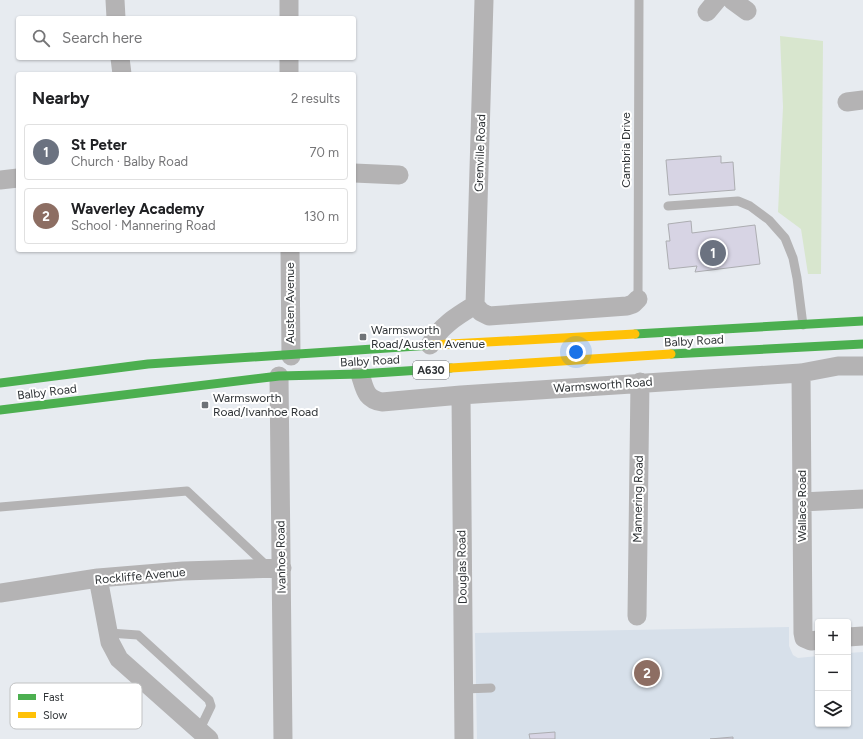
<!DOCTYPE html>
<meta charset="utf-8">
<style>
:root{--surface:#fff;--page:#f2f2f2;--text:#202124;--muted:#757577;--line:#e0e0e0;--accent:#6f7377}
body{margin:0;font-family:Figtree,sans-serif;background:var(--page);color:var(--text)}
.controls{position:absolute;right:12px;bottom:12px;display:grid;overflow:hidden;border-radius:4px;box-shadow:0 1px 3px #0004}
.controls button{width:36px;height:36px;display:grid;place-items:center;padding:0;border:0;border-bottom:1px solid var(--line);background:var(--surface);color:var(--text);font:20px sans-serif}
.you{position:absolute;left:576px;top:352px;width:14px;height:14px;margin:-10px;border:3px solid #fff;border-radius:50%;background:#1a73e8;box-shadow:0 0 0 6px #1a73e833}
.badge{display:grid;place-items:center;width:26px;height:26px;border-radius:50%;background:var(--accent);color:#fff;font-size:13px;font-weight:700}
.pin{position:absolute;translate:-50% -50%;border:2px solid #fff;box-shadow:0 1px 4px #0006}
.list{margin:0;padding:0;list-style:none}
h2{display:flex;justify-content:space-between;align-items:center;height:52px;margin:0;padding:0 16px;font-size:17px}
h2 small{font-size:13px;font-weight:400;color:var(--muted)}
.list li{display:grid;grid-template-columns:26px 1fr auto;gap:12px;align-items:center;box-sizing:border-box;height:56px;margin:0 8px 8px;padding:0 8px;border:1px solid var(--line);border-radius:4px}
.list b{display:block;font-size:15px;white-space:nowrap}
.list p{margin:0;font-size:13px;white-space:nowrap;color:var(--muted)}
.list em{font-size:13px;font-style:normal;color:var(--muted)}
.icon{flex:none;width:22px;height:22px;fill:none;stroke:currentColor;stroke-width:2;stroke-linecap:round;stroke-linejoin:round}
.map{position:relative;flex:none;width:863px;height:739px;overflow:hidden}
.search{position:absolute;background:var(--surface);box-shadow:0 1px 3px #0004;left:16px;top:16px;width:340px;height:44px;display:flex;align-items:center;gap:10px;box-sizing:border-box;padding:0 14px;border-radius:4px;color:var(--muted);font-size:15px}
.panel{position:absolute;background:var(--surface);box-shadow:0 1px 3px #0004;left:16px;top:72px;width:340px;height:180px;border-radius:4px}
.map>svg:first-child{display:block}
.built{fill:#d7e0ea}
.green{fill:#d8e6ce}
.building{fill:#d7d4e4;stroke:#acadb1}
.lines{fill:none;stroke-linecap:round;stroke-linejoin:round}
.lane{stroke:#b4b3b4;stroke-width:9}
.street{stroke:#b4b3b4;stroke-width:19}
.fast{stroke:#4caf50;stroke-width:9}
.slow{stroke:#ffc107;stroke-width:9}
.poi-dot{fill:#6f7377;stroke:#fff;stroke-width:1.5}
.labels{text-anchor:middle;stroke-width:4;stroke-linejoin:round;paint-order:stroke}
.shield{fill:#fff;stroke:#6d7072;stroke-width:1}
.shield-label{font-size:11px;font-weight:bold;fill:#2f3336}
.street-label{font-size:12px;fill:#2f3336;stroke:#fff}
.poi-label{font-size:12px;fill:#2f3336;stroke:#fff;text-anchor:start}
.key{fill:#fff;stroke:#c1c2c3;stroke-width:1}
.key-label{font-size:11px;fill:#2f3336}
</style>
<div class="map">
<svg width="863" height="739" viewBox="0 0 863 739">
<rect width="100%" height="100%" fill="#e7ebf0"/>
<path class="built" d="M789 627V646L793 655 798 658 818 656V724H848V653L863 652V739H477L475 633Z"/>
<path class="green" d="M780 36 823 41 821 274H808L801 229 778 212 783 107Z"/>
<path class="building" d="M721 156V163L733 162 735 190 669 195 666 160Z
M691 221 692 233 755 225 760 264 695 272 697 266 669 269 666 241H670L668 224Z
M555 732V739H530L529 734Z
M733 737V739H710Z"/>
<g class="lines">
<path class="lane" d="M668 206 738 201 750 206 769 220 785 238 793 258 797 278 803 325
M638 299 639 0
M0 507 187 491 268 567
M109 633 138 635 209 700 211 706 199 731
M464 689 491 688"/>
<path class="street" d="M115 0 116 18
M732 0 747 11
M707 12 717 0
M289 18V0
M120 58 122 74
M289 74V58
M847 102 863 100
M354 173 399 175
M0 180 18 178
M290 250 291 356
M475 305 484 0
M430 345C440 326 457 316 475 305L481 312 489 316 627 306 633 304 638 299
M801 373 803 633 804 638 811 641 818 640
M360 374C365 389 365 399 382 402L461 395 801 373 838 366H863
M279 376 283 739
M461 395 464 739
M802 502 863 499
M98 578 110 642 119 659 209 739
M0 593 98 578 183 571 282 568
M637 616 640 382
M848 637 863 636"/>
<path class="fast" d="M635 334 863 321
M671 354 863 344
M0 383 148 364 432 345
M0 410 279 376 360 374 451 368"/>
<path class="slow" d="M432 345 635 334
M451 368 671 354"/>
</g>
<g class="poi-dot">
<rect x="359" y="333" width="8" height="8" rx="2"/>
<rect x="201" y="401" width="8" height="8" rx="2"/>
</g>
<g class="labels">
<rect class="shield" x="413" y="361" width="36" height="18" rx="3"/>
<g class="shield-label">
<text x="431" y="374">A630</text>
</g>
<g class="street-label">
<text transform="translate(626 150) rotate(-90)" y="4">Cambria Drive</text>
<text transform="translate(480 153) rotate(-88)" y="4">Grenville Road</text>
<text transform="translate(290 303) rotate(-90)" y="4">Austen Avenue</text>
<text transform="translate(694 341) rotate(-3)" y="4">Balby Road</text>
<text transform="translate(370 361) rotate(-3)" y="4">Balby Road</text>
<text transform="translate(603 385) rotate(-4)" y="4">Warmsworth Road</text>
<text transform="translate(47 392) rotate(-7)" y="4">Balby Road</text>
<text transform="translate(638 499) rotate(-89)" y="4">Mannering Road</text>
<text transform="translate(802 506) rotate(-90)" y="4">Wallace Road</text>
<text transform="translate(281 557) rotate(-91)" y="4">Ivanhoe Road</text>
<text transform="translate(462 567) rotate(-91)" y="4">Douglas Road</text>
<text transform="translate(140 576) rotate(-5)" y="4">Rockliffe Avenue</text>
</g>
<g class="poi-label">
<text x="371" y="334">Warmsworth<tspan x="371" dy="14">Road/Austen Avenue</tspan></text>
<text x="213" y="402">Warmsworth<tspan x="213" dy="14">Road/Ivanhoe Road</tspan></text>
</g>
</g>
<rect x="10" y="683" width="132" height="46" rx="6" class="key"/>
<rect x="18" y="694" width="18" height="6" fill="#4caf50"/>
<rect x="18" y="712" width="18" height="6" fill="#ffc107"/>
<g class="key-label">
<text x="43" y="701">Fast</text>
<text x="43" y="719">Slow</text>
</g>
</svg>
<div class="controls">
<button>+</button>
<button>−</button>
<button><svg class="icon" aria-label="layers" viewBox="0 0 24 24"><path d="M12 4l9 5-9 5-9-5zM3 14l9 5 9-5"/></svg></button>
</div>
<div class="you"></div>
<div class="pin badge" style="left:713px;top:253px;background:#6b7280">1</div>
<div class="pin badge" style="left:647px;top:673px;background:#8d6e63">2</div>
<div class="search"><svg class="icon" aria-label="search" viewBox="0 0 24 24"><circle cx="10" cy="10" r="6"/><path d="M15 15l6 6"/></svg>Search here</div>
<section class="panel">
<h2>Nearby<small>2 results</small></h2>
<ul class="list">
<li><span class="badge" style="background:#6b7280">1</span><div><b>St Peter</b><p>Church · Balby Road</p></div><em>70 m</em></li>
<li><span class="badge" style="background:#8d6e63">2</span><div><b>Waverley Academy</b><p>School · Mannering Road</p></div><em>130 m</em></li>
</ul>
</section>
</div>
